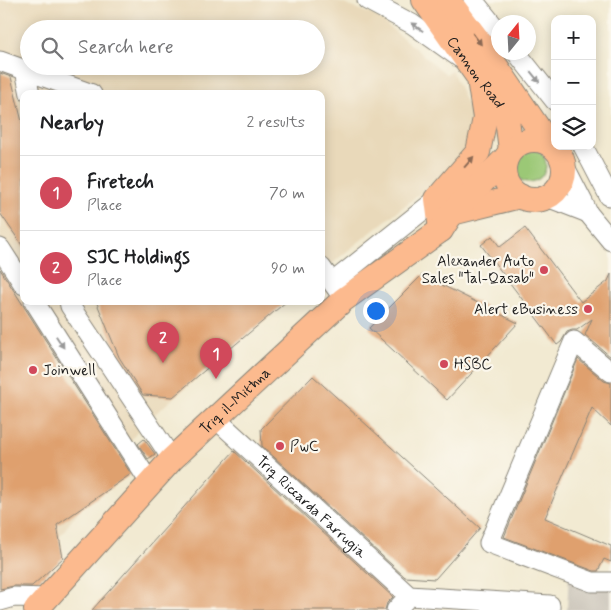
<!DOCTYPE html>
<meta charset="utf-8">
<style>
:root{--surface:#fff;--page:#f2f2f2;--text:#202124;--muted:#757577;--line:#e0e0e0;--accent:#d1495b}
body{margin:0;font-family:Mynerve,sans-serif;background:var(--page);color:var(--text)}
.controls{position:absolute;right:15px;top:15px;display:grid;overflow:hidden;border-radius:10px;box-shadow:0 2px 12px #0003}
.controls button{width:45px;height:45px;display:grid;place-items:center;padding:0;border:0;border-bottom:1px solid var(--line);background:var(--surface);color:var(--text);font:25px sans-serif}
.compass{position:absolute;left:491px;top:15px;width:45px;height:45px;border-radius:50%;background:var(--surface);box-shadow:0 2px 12px #0003;rotate:18deg}
.you{position:absolute;left:375px;top:310px;width:18px;height:18px;margin:-12px;border:4px solid #fff;border-radius:50%;background:#1a73e8;box-shadow:0 0 0 8px #1a73e833}
.badge{display:grid;place-items:center;width:32px;height:32px;border-radius:50%;background:var(--accent);color:#fff;font-size:16px;font-weight:700}
.pin{position:absolute;translate:-50% -41px;filter:drop-shadow(0 1px 2px #0008)}
.pin::after{content:'';position:absolute;top:26px;width:18px;height:15px;background:inherit;clip-path:polygon(0 0,100% 0,50% 100%)}
.list{margin:0;padding:0;list-style:none}
h2{display:flex;justify-content:space-between;align-items:center;height:65px;margin:0;padding:0 20px;font-size:21px}
h2 small{font-size:16px;font-weight:400;color:var(--muted)}
.list li{display:grid;grid-template-columns:32px 1fr auto;gap:15px;align-items:center;box-sizing:border-box;height:75px;padding:0 20px;border-top:1px solid var(--line)}
.list b{display:block;font-size:19px;white-space:nowrap}
.list p{margin:0;font-size:16px;white-space:nowrap;color:var(--muted)}
.list em{font-size:16px;font-style:normal;color:var(--muted)}
.icon{flex:none;width:28px;height:28px;fill:none;stroke:currentColor;stroke-width:2;stroke-linecap:round;stroke-linejoin:round}
.map{position:relative;flex:none;width:611px;height:610px;overflow:hidden}
.search{position:absolute;background:var(--surface);box-shadow:0 2px 12px #0003;left:20px;top:20px;width:305px;height:55px;display:flex;align-items:center;gap:12px;box-sizing:border-box;padding:0 18px;border-radius:28px;color:var(--muted);font-size:19px}
.panel{position:absolute;background:var(--surface);box-shadow:0 2px 12px #0003;left:20px;top:90px;width:305px;height:215px;border-radius:10px}
.map>svg:first-child{display:block}
.built{fill:#e9d9ba;fill-rule:evenodd}
.industrial{fill:#c9c3b8}
.green{fill:#9bc876;stroke:#5c7249}
.building{fill:#dfa06e}
.lines{fill:none;stroke-linecap:round;stroke-linejoin:round}
.minor-casing{stroke:#878377;stroke-width:21}
.major-casing{stroke:#878377;stroke-width:26}
.minor{stroke:#fff;stroke-width:19}
.major{stroke:#fcba8e;stroke-width:24}
.oneway{fill:#999}
.oneway2{fill:#8c6b55}
.poi-dot{fill:#d1495b;stroke:#fbf7ec;stroke-width:2}
.labels{text-anchor:middle;stroke-width:4.5;stroke-linejoin:round;paint-order:stroke}
.street-label{font-size:15px;fill:#1c1c1c;stroke:#fbf7ec}
.poi-label{font-size:15px;fill:#1c1c1c;stroke:#fbf7ec;text-anchor:start}
</style>
<div class="map">
<svg width="611" height="610" viewBox="0 0 611 610">
<rect width="100%" height="100%" fill="#fbf7ec"/>
<filter id="ink" filterUnits="userSpaceOnUse"><feTurbulence type="fractalNoise" baseFrequency=".02" numOctaves="2"/><feDisplacementMap in="SourceGraphic" scale="10" xChannelSelector="R" yChannelSelector="G"/><feConvolveMatrix kernelMatrix="1 2 1 2 8 2 1 2 1" color-interpolation-filters="sRGB"/></filter>
<filter id="wash" filterUnits="userSpaceOnUse"><feTurbulence type="fractalNoise" baseFrequency=".0096" numOctaves="4" result="noise"/><feDisplacementMap in="SourceGraphic" scale="20" xChannelSelector="R" yChannelSelector="G"/><feGaussianBlur stdDeviation="1.12" result="paint"/><feColorMatrix in="noise" values="0 0 0 0 0 0 0 0 0 0 0 0 0 0 0 0 0 1.4 0 .05"/><feComposite in="paint" operator="in"/></filter>
<g filter="url(#wash)">
<rect width="100%" height="100%" fill="#f2ead2"/>
<path class="built" d="M0 0H333L376 16 446 74 452 71 474 120 466 157 346 252 321 273V94H24V301H288L143 424 5 610H0ZM29 29H316V66H29Z"/>
<path class="industrial" d="M569 575 611 588V610H567Z"/>
<path class="green" d="M512 165a17 17 0 1 1 34 0a17 17 0 1 1-34 0Z"/>
<g id="blocks">
<path class="building" d="M0 73 11 77 24 130V248L0 213Z
M525 228 581 302 608 281 611 274V357L585 335 592 319 577 330H572L567 332 561 342 557 345 481 245 492 236 500 247Z
M0 269 131 474 57 525 63 558 32 586H14L0 589Z
M422 275 518 323 447 400 369 328Z
M96 301H287L173 397 143 395 119 357Z
M578 359 604 381 611 383V426L592 408 545 518 611 546V562L604 559 598 571H594L504 537Z
M313 376 480 528 435 579 405 577 262 446 261 429Z
M144 439 155 454 148 459 138 444Z
M234 451 393 597 387 603 385 610H92Z"/>
</g>
</g>
<g filter="url(#ink)">
<use href="#blocks" fill-opacity="0" stroke="#878377" stroke-width="1"/>
<g class="lines">
<g class="minor-casing">
<g id="minor">
<path d="M367 0 412 24 460 58"/>
<path d="M473 0 498 31"/>
<path d="M516 52 555 101"/>
<path d="M0 61 92 94"/>
<path d="M25 70 30 94"/>
<path d="M583 146 609 196"/>
<path d="M563 163 583 202 588 213 611 241"/>
<path d="M547 197 588 213"/>
<path d="M0 248 24 285"/>
<path d="M321 267 339 292"/>
<path d="M333 282 437 199"/>
<path d="M34 301 150 483"/>
<path d="M69 301 70 306 172 459"/>
<path d="M611 372 574 341 489 543 592 582H611"/>
<path id="s1" d="M215 418 409 596 550 605V610"/>
<path d="M0 601 14 597 46 598"/>
<path d="M396 610 409 596"/>
</g>
</g>
<g class="major-casing">
<g id="major">
<path id="s2" d="M424 0 479 78 499 102 507 119 511 150"/>
<path d="M448 0 481 44 549 144"/>
<circle cx="534" cy="170" r="30"/>
<path d="M452 213 520 196"/>
<path d="M441 230 437 199 478 152 485 118 479 79"/>
<path id="s3" d="M36 610 172 459 343 300 441 230 452 213 506 158"/>
</g>
</g>
<use href="#minor" class="minor"/>
<use href="#major" class="major"/>
</g>
<defs><path id="oneway-solid" d="M-6-.8H1V-3.2L6.5 0L1 3.2V.8H-6Z" transform="scale(1.25)"/></defs>
<g class="oneway">
<use href="#oneway-solid" transform="translate(417 27) rotate(-145)"/>
<use href="#oneway-solid" transform="translate(535 77) rotate(51)"/>
<use href="#oneway-solid" transform="translate(60 342) rotate(57)"/>
</g>
<g class="oneway2">
<use href="#oneway-solid" transform="translate(477 39) rotate(53)"/>
<use href="#oneway-solid" transform="translate(469 162) rotate(-49)"/>
</g>
</g>
<g class="poi-dot">
<circle cx="544" cy="270" r="5"/>
<circle cx="588" cy="309" r="5"/>
<circle cx="444" cy="364" r="5"/>
<circle cx="33" cy="370" r="5"/>
<circle cx="280" cy="446" r="5"/>
</g>
<g class="labels">
<g class="street-label">
<text dy="5" stroke="none"><textPath href="#s2" startOffset="89">Cannon Road</textPath></text>
<text dy="5" stroke="none"><textPath href="#s3" startOffset="289">Triq il-Mitħna</textPath></text>
<text dy="5" stroke="none"><textPath href="#s1" startOffset="131">Triq Riccarda Farrugia</textPath></text>
</g>
<g class="poi-label">
<text x="534" y="266" text-anchor="end">Alexander Auto<tspan x="534" dy="17">Sales "Tal-Qasab"</tspan></text>
<text x="578" y="314" text-anchor="end">Alert eBusiness</text>
<text x="454" y="369">HSBC</text>
<text x="43" y="375">Joinwell</text>
<text x="290" y="451">PwC</text>
</g>
</g>
</svg>
<div class="controls">
<button>+</button>
<button>−</button>
<button><svg class="icon" aria-label="layers" viewBox="0 0 24 24"><path d="M12 4l9 5-9 5-9-5zM3 14l9 5 9-5"/></svg></button>
</div>
<svg class="compass" viewBox="-18 -18 36 36"><path d="M0-13l5 13h-10z" fill="#e53935"/><path d="M0 13l5-13h-10z" fill="#757577"/></svg>
<div class="you"></div>
<div class="pin badge" style="left:216px;top:379px">1</div>
<div class="pin badge" style="left:163px;top:363px">2</div>
<div class="search"><svg class="icon" aria-label="search" viewBox="0 0 24 24"><circle cx="10" cy="10" r="6"/><path d="M15 15l6 6"/></svg>Search here</div>
<section class="panel">
<h2>Nearby<small>2 results</small></h2>
<ul class="list">
<li><span class="badge">1</span><div><b>Firetech</b><p>Place</p></div><em>70 m</em></li>
<li><span class="badge">2</span><div><b>SJC Holdings</b><p>Place</p></div><em>90 m</em></li>
</ul>
</section>
</div>
